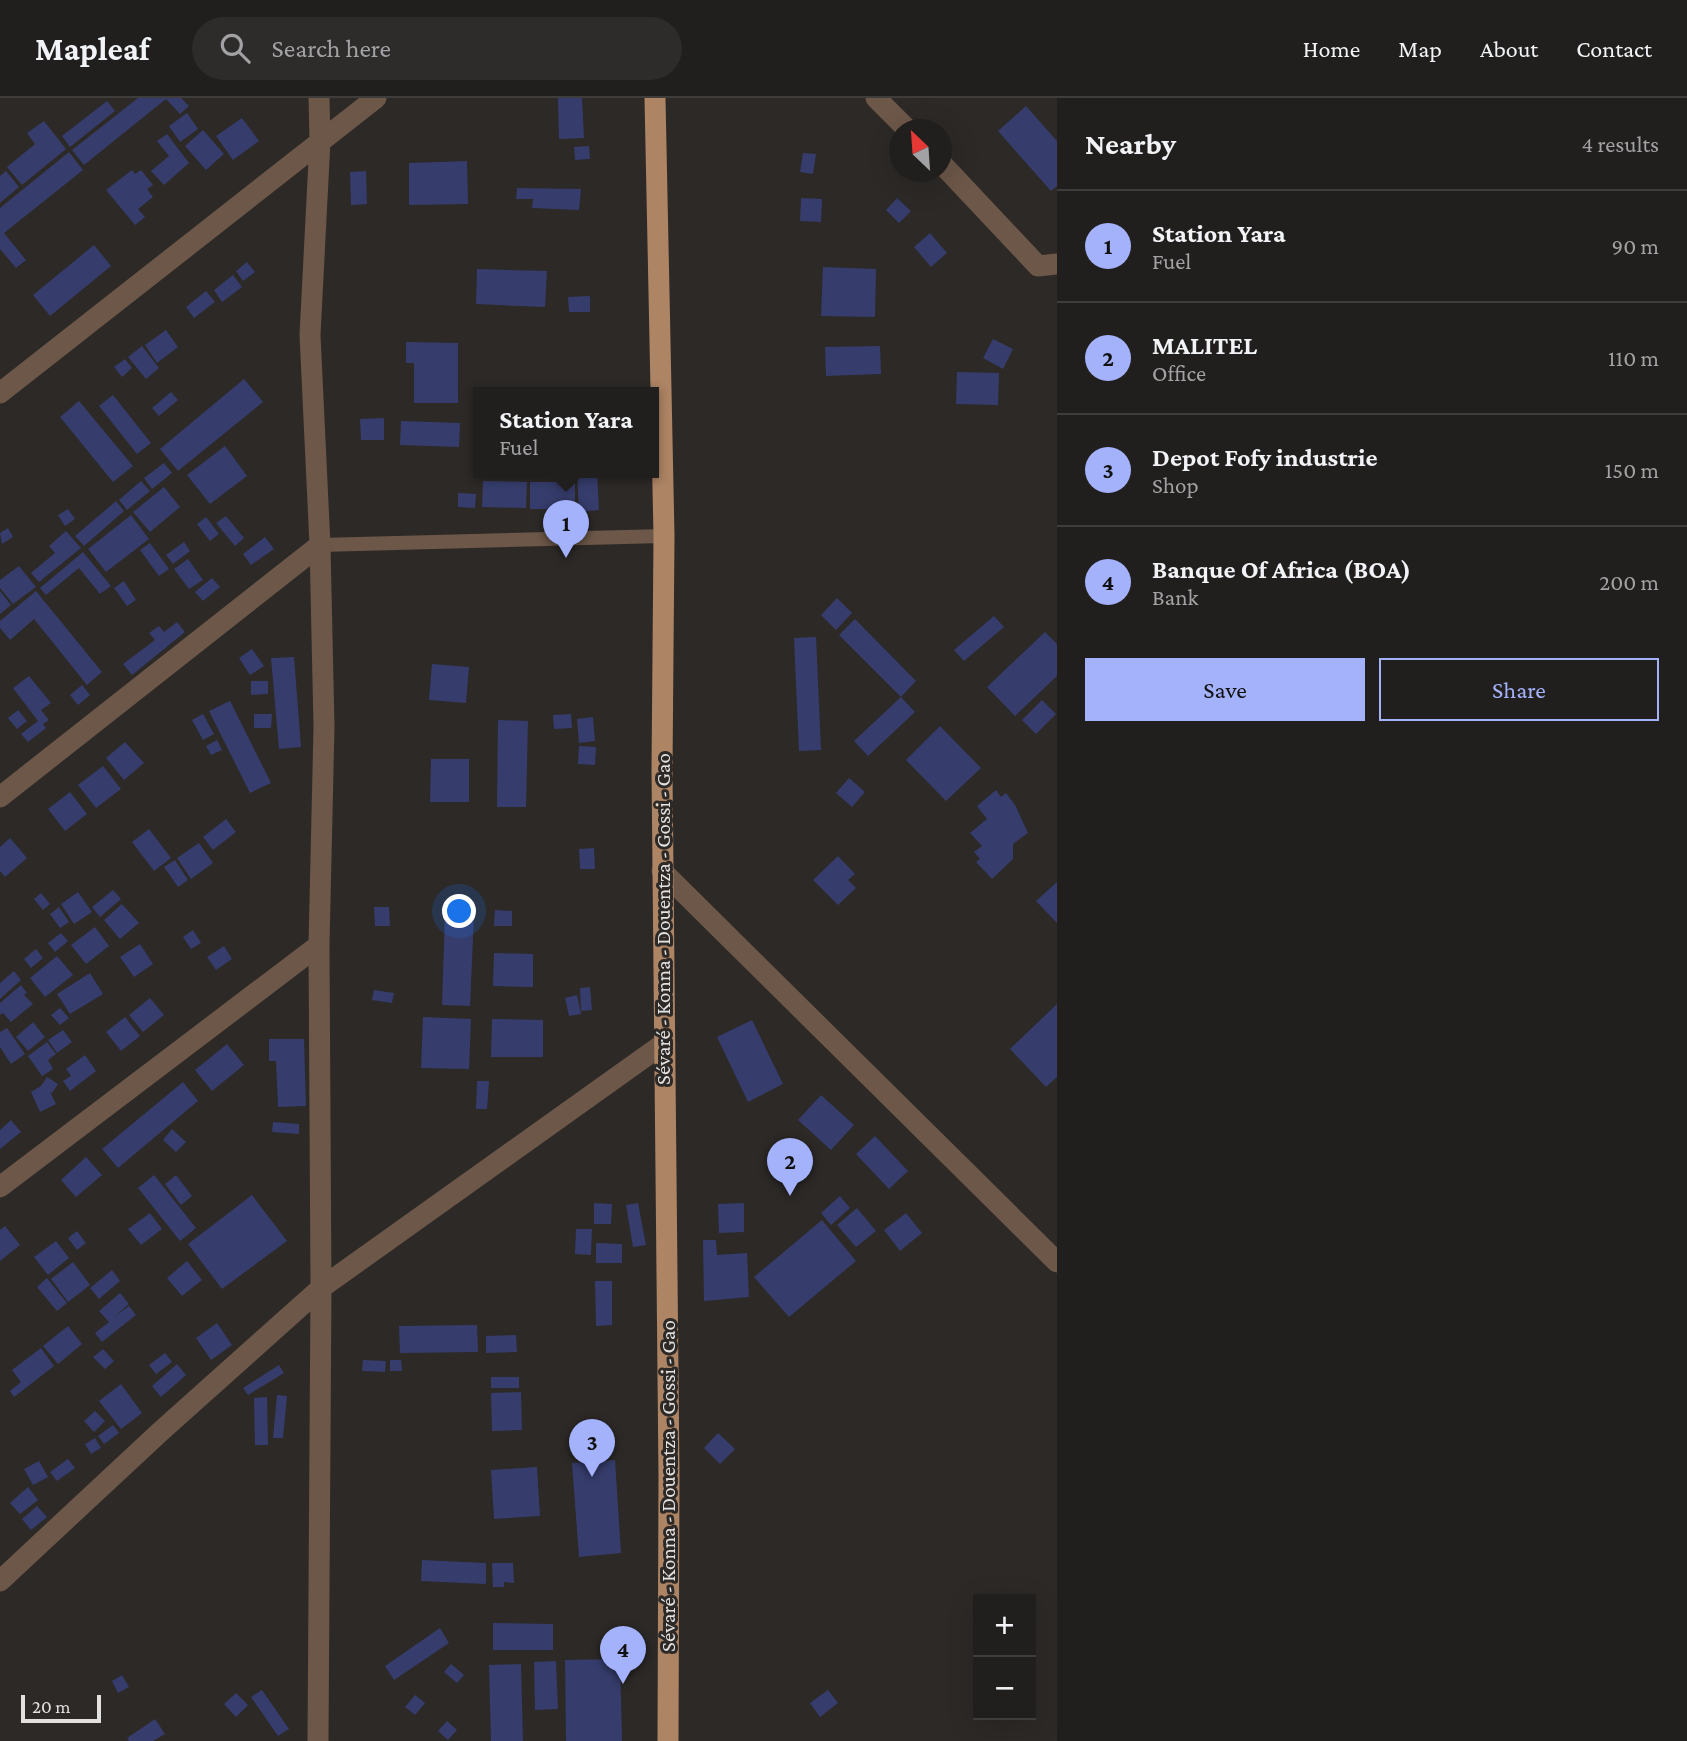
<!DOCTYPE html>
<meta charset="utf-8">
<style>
:root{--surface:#211f1d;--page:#2d2c2a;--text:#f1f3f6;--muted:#a2a2a4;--line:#3e3d3b;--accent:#a4b2fc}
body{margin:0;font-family:"Crimson Pro",serif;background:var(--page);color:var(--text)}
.controls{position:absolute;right:21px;bottom:21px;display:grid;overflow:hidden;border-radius:0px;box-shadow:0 7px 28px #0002}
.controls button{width:63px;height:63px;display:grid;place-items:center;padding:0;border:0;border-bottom:2px solid var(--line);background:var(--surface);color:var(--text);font:35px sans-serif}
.compass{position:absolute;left:889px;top:21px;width:63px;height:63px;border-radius:50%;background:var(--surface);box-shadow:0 7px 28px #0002;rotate:335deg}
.scale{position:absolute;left:21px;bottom:18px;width:80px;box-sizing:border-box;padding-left:7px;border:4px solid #e3e1e0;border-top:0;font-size:19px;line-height:24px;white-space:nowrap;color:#e3e1e0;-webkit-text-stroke:5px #2c2927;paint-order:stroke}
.you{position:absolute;left:460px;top:814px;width:24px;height:24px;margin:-18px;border:5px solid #fff;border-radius:50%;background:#1a73e8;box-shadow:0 0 0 10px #1a73e833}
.badge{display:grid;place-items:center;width:46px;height:46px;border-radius:50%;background:var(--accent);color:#111;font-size:23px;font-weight:700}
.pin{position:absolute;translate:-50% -58px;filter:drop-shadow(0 2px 4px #0008)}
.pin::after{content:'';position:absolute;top:37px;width:24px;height:21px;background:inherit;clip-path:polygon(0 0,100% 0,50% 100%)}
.popup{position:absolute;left:473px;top:289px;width:186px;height:91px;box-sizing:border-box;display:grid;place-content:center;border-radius:0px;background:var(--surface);filter:drop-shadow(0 2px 5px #0005);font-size:23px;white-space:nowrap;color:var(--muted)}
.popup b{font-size:26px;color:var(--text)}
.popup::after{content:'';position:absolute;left:50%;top:100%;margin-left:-14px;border:14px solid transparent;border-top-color:var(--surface)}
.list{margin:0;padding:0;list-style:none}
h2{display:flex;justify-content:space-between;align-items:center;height:91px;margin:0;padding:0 28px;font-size:30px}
h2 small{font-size:23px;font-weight:400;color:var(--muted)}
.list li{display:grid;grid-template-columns:46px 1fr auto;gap:21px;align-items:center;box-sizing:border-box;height:112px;padding:0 28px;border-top:2px solid var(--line)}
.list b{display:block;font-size:26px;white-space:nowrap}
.list p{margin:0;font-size:23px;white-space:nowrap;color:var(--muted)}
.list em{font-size:23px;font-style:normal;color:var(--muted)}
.actions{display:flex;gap:14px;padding:21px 28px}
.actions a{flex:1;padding:16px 0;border:2px solid var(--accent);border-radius:0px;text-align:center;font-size:24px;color:var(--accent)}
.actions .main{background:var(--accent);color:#111}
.icon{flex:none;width:38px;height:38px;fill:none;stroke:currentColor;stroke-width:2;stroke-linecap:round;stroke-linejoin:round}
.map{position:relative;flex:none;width:1057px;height:1643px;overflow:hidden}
header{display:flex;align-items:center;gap:42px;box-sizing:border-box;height:98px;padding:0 35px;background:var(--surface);border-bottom:2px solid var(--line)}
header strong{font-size:33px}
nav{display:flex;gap:38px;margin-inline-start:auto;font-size:24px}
.search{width:490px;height:63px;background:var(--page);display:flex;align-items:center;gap:18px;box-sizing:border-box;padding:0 24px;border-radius:38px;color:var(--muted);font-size:26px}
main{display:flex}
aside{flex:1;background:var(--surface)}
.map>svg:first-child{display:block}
.building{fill:#363d6c}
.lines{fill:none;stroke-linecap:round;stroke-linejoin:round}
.lane{stroke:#6c5748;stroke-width:14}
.street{stroke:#6c5748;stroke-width:21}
.primary{stroke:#ad8464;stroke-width:21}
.labels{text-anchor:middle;stroke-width:6;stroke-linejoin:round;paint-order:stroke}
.street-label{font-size:21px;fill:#e3e1e0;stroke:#2c2927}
</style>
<header>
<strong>Mapleaf</strong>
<div class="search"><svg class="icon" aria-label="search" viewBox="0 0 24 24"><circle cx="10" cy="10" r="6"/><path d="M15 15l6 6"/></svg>Search here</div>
<nav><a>Home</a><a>Map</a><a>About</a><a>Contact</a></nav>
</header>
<main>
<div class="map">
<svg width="1057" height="1643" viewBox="0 0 1057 1643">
<rect width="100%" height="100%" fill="#2c2927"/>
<path class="building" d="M138 0H181L189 8 180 16 166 1 84 67 72 52Z
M558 0H582L584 40 559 41Z
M107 3 115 13 70 49 62 38Z
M1026 8 1057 43V88L1051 93 998 33Z
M187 15 198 31 180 44 169 28Z
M242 20 259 43 233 62 216 38Z
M44 23 66 51 22 87 7 69 35 46 27 35Z
M203 32 224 56 206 72 185 48Z
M167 36 189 65 164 87 151 73 169 58 157 43Z
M589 48 590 61 575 62 574 49Z
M69 54 83 72 4 135 26 162 16 170 0 151V110Z
M803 55 816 56 813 76 800 74Z
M467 63 468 106 409 107V65Z
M132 72 135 76 141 72 153 87 147 91 153 99 138 111 145 119 135 127 106 92Z
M6 73 19 89 0 105V78Z
M366 73 367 106 351 107 350 74Z
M517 90 581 91 579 112 532 110 533 101H516Z
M801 100 822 101 821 124 800 123Z
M897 100 911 113 899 125 886 112Z
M930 135 947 155 931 169 914 149Z
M94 147 111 168 50 218 33 197Z
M247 164 255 174 243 183 236 173Z
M823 169 876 171 875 219 821 218Z
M477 171 547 173 545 209 476 206Z
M233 177 242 189 222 204 214 192Z
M206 193 215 204 194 220 186 209Z
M590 198V214H569L568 199Z
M166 232 178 249 157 265 145 247Z
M993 241 1013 251 1003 271 983 260Z
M406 244 458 245V305H414V265H406Z
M142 248 159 270 146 281 128 259Z
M880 248 881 276 826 278 825 249Z
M125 261 132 270 122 279 114 269Z
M957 274 999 275 998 307 956 306Z
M244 281 263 304 178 373 160 351Z
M171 294 178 302 159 318 152 310Z
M113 297 151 345 137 356 99 308Z
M79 303 133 368 113 384 60 319Z
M384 320V342H361L360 321Z
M401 323 460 325 459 349 400 347Z
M225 348 247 378 210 406 187 377Z
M164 365 172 375 152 391 144 380Z
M577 374H597L599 412 579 414Z
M141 383 150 393 127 412 119 402Z
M483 383 527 384 526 410 482 409Z
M530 384H575V411H530Z
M164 389 180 409 150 434 133 414Z
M458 395 476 396 475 410 458 409Z
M116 403 124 413 84 448 75 438Z
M68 411 75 421 65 428 58 417Z
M131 417 149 441 106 474 88 451Z
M226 418 244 440 235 448 216 425Z
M206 419 219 436 210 443 197 426Z
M8 430 13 439 2 446 0 435Z
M66 433 81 450 39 484 31 475 55 455 49 448Z
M265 439 274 451 251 467 243 456Z
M184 444 190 453 173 466 166 457Z
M150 445 169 471 159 478 140 452Z
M83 454 111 488 100 496 79 470 46 497 40 490Z
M188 461 203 482 189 491 174 471Z
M19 468 36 489 13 506 0 490V482Z
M212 480 220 489 203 503 195 494Z
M124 483 136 502 127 508 114 490Z
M0 493 11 507 0 516Z
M36 493 102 574 87 587 34 521 10 542 0 530V523Z
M837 500 852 515 836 532 821 517Z
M994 518 1004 529 964 563 954 552Z
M855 521 916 583 901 599 915 614 868 658 854 643 901 599 839 537Z
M177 524 185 534 132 577 123 566 155 542 149 535 159 528 164 534Z
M1045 534 1057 546V578L1015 618 987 589Z
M816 539 821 652 799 653 794 540Z
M252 551 264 568 250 577 239 560Z
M294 559 301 649 279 651 271 560Z
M432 566 469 569 466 605 429 602Z
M29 578 51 605 41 612 49 622 43 626 46 630 28 644 21 636 38 623 13 590Z
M251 583H268V596L251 597Z
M82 587 90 597 78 607 70 597Z
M1042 602 1056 616 1036 636 1022 622Z
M230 603 271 685 250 695 209 613Z
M18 612 27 623 17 631 8 620Z
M203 616 214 636 203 642 192 622Z
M254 616H272L271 630H254Z
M571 616 572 630 554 631 553 617Z
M593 619 595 643 579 645 577 621Z
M498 622 528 623 526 709H497Z
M940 628 981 670 946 703 906 662Z
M217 642 222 652 211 657 206 648Z
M125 644 144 665 124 682 106 660Z
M579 648 596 649 595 667 578 666Z
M431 661H469V704H430Z
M103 668 121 691 96 710 78 687Z
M849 680 865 694 852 709 836 695Z
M996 692 1001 699 1006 695 1015 707 1028 735 1013 746V761L992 781 976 764 980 761 974 754 982 748 970 735 987 721 977 708Z
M70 694 87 716 65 733 48 711Z
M226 721 236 734 213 752 203 739Z
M149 731 171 760 154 773 132 744Z
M10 740 27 760 5 779 0 773V749Z
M199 745 213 765 191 781 177 760Z
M594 750 595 771H580L579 751Z
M838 758 855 776 848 782 856 790 838 807 813 782Z
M175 762 188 782 178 789 164 769Z
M1057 784V825L1036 803Z
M113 792 121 801 100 819 92 809Z
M78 794 92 814 74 826 61 806Z
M41 795 50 806 43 812 34 801Z
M122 806 139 825 120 841 104 822Z
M59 809 69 824 60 830 50 816Z
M374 809H389L390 828H375Z
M495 812 512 813V828H494Z
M445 816 474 817 470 908 442 907Z
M95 829 109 848 86 866 71 847Z
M193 832 201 845 191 851 183 839Z
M61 835 68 843 55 854 48 845Z
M140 846 153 866 134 879 120 859Z
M224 848 232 861 216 872 207 859Z
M36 851 43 860 31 870 24 861Z
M494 855 533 856V889L493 888Z
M57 858 73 877 45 899 30 880Z
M14 873 21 882 0 901V885Z
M90 875 103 896 70 916 57 896Z
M21 887 27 895 24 897 33 906 11 924 3 915 0 917V905Z
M590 889 592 912 581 913 580 890Z
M374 892 394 895 392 905 372 902Z
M577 897 581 916 569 918 565 900Z
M150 900 164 917 143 934 129 917Z
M1057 906V979L1046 989 1010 951Z
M60 910 69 920 60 927 51 917Z
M125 919 140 938 121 953 106 934Z
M423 919 471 921 469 971 421 970Z
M492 921 543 922V959H491Z
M752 922 783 986 748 1004 717 939Z
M33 924 45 939 28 953 16 939Z
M7 930 25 956 11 966 0 949V934Z
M63 932 72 944 57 955 48 942Z
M269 941H304L306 1008 278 1009 276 963H269Z
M47 944 56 956 48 962 53 971 42 978 28 958Z
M227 946 244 967 212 993 195 972Z
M85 957 96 973 70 993 63 983 71 978 66 971Z
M47 979 58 986 52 995 50 994 56 1006 40 1014 31 994 41 988Z
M477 983H489L487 1011H476Z
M183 984 198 1003 118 1070 102 1051Z
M821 997 854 1027 831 1052 798 1022Z
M11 1022 21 1034 0 1051V1032Z
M273 1024 299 1026V1036L272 1034Z
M172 1031 186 1044 176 1054 163 1042Z
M875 1038 908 1073 889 1091 856 1056Z
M86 1059 102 1077 76 1099 61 1082Z
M154 1077 196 1130 180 1143 138 1090Z
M176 1077 192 1098 181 1107 165 1086Z
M252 1097 287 1143 222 1191 188 1146Z
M840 1098 850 1110 831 1127 821 1115Z
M594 1105 612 1106 611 1126H594Z
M638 1105 646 1147 633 1149 626 1107Z
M744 1105V1134L719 1135 718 1106Z
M857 1110 876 1133 856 1149 837 1127Z
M150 1115 162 1131 141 1147 128 1131Z
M906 1115 922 1135 900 1153 884 1132Z
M822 1122 856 1163 789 1219 754 1179Z
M5 1128 20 1147 0 1163V1132Z
M576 1131H592L591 1157 575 1156Z
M77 1133 86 1145 77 1152 68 1140Z
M703 1142H716L717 1157 747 1155 749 1199 704 1203Z
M56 1143 69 1160 48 1177 34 1159Z
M596 1145 622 1146V1165H596Z
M187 1163 202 1182 182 1198 167 1180Z
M73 1164 90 1187 68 1204 51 1181Z
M112 1172 120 1183 99 1201 90 1190Z
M47 1180 67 1205 57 1213 37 1189Z
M595 1183H612V1227L596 1228Z
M120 1195 129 1206 114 1219 129 1208 136 1217 102 1244 95 1235 109 1224 99 1213Z
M217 1225 232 1247 211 1262 196 1240Z
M477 1227 478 1254 400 1255 399 1228Z
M68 1228 82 1246 58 1266 43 1248Z
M516 1237 517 1254 486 1255V1238Z
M41 1250 54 1268 14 1299 10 1293 21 1284 12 1272Z
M103 1251 114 1263 105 1271 93 1259Z
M165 1255 172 1264 156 1276 149 1267Z
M363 1262 386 1263 385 1274 362 1273Z
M390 1262H401L402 1273H390Z
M177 1266 186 1277 161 1299 152 1288Z
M279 1267 284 1275 248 1297 243 1290Z
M491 1279H519V1290H491Z
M121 1286 142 1315 121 1331 99 1303Z
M521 1294 522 1332 492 1333 491 1295Z
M277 1297 287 1298 283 1340H273Z
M267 1299 268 1347H255L254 1300Z
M95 1313 105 1323 94 1334 84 1323Z
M113 1327 119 1335 104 1346 98 1338Z
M718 1335 735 1351 720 1366 704 1350Z
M95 1340 101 1350 91 1356 85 1346Z
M68 1361 75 1370 57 1383 50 1374Z
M615 1362 621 1455 579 1459 572 1365Z
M39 1363 48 1379 33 1387 24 1371Z
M537 1369 540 1418 494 1421 491 1372Z
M28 1389 38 1402 20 1416 10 1405Z
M37 1408 47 1419 31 1432 22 1421Z
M422 1462 486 1465V1486L421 1483Z
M492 1465H513L514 1485 504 1484V1489H493Z
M493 1525 553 1526V1552H493Z
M440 1530 449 1545 394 1582 385 1568Z
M620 1561 622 1643H566L565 1562Z
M556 1563 558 1611 535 1612 534 1564Z
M451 1566 464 1577 457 1585 444 1574Z
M521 1566 523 1643H491L489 1567Z
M122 1577 129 1589 118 1595 112 1583Z
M262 1592 289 1631 278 1638 251 1599Z
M828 1592 838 1605 820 1619 810 1605Z
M236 1595 248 1607 236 1619 224 1606Z
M415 1597 425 1605 415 1617 405 1609Z
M155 1621 165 1636 153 1643H129L127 1640Z
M447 1623 457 1632 448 1642 438 1633Z"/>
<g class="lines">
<path class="lane" d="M320 447 664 438"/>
<path class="street" d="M876 0 908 32
M942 66 1038 168 1057 166
M0 295 376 0
M0 699 320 447
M662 773 1057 1164
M0 1089 319 847
M0 1483 160 1334 321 1190 663 946
M318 1643 321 1190 319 847 324 629 320 447 310 237 320 43 319 0"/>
<path class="primary" d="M655 0 664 438 662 672 669 1378 668 1643"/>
</g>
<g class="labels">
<g class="street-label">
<text transform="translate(663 821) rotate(-90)" y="7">Sévaré - Konna - Douentza - Gossi - Gao</text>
<text transform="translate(668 1388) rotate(-90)" y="7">Sévaré - Konna - Douentza - Gossi - Gao</text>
</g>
</g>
</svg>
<div class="controls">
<button>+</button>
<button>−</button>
</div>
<svg class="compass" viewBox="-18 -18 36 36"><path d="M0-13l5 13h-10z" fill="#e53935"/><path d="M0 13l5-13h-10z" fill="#a2a2a4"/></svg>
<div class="scale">20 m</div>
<div class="you"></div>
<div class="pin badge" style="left:566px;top:460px">1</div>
<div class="popup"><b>Station Yara</b>Fuel</div>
<div class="pin badge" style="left:790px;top:1098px">2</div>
<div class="pin badge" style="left:592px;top:1379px">3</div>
<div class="pin badge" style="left:623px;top:1586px">4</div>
</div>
<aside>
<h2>Nearby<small>4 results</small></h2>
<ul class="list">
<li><span class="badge">1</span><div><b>Station Yara</b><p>Fuel</p></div><em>90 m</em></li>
<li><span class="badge">2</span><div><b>MALITEL</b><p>Office</p></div><em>110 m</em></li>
<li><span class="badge">3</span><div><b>Depot Fofy industrie</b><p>Shop</p></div><em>150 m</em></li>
<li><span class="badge">4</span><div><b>Banque Of Africa (BOA)</b><p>Bank</p></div><em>200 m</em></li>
</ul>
<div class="actions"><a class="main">Save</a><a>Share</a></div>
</aside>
</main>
